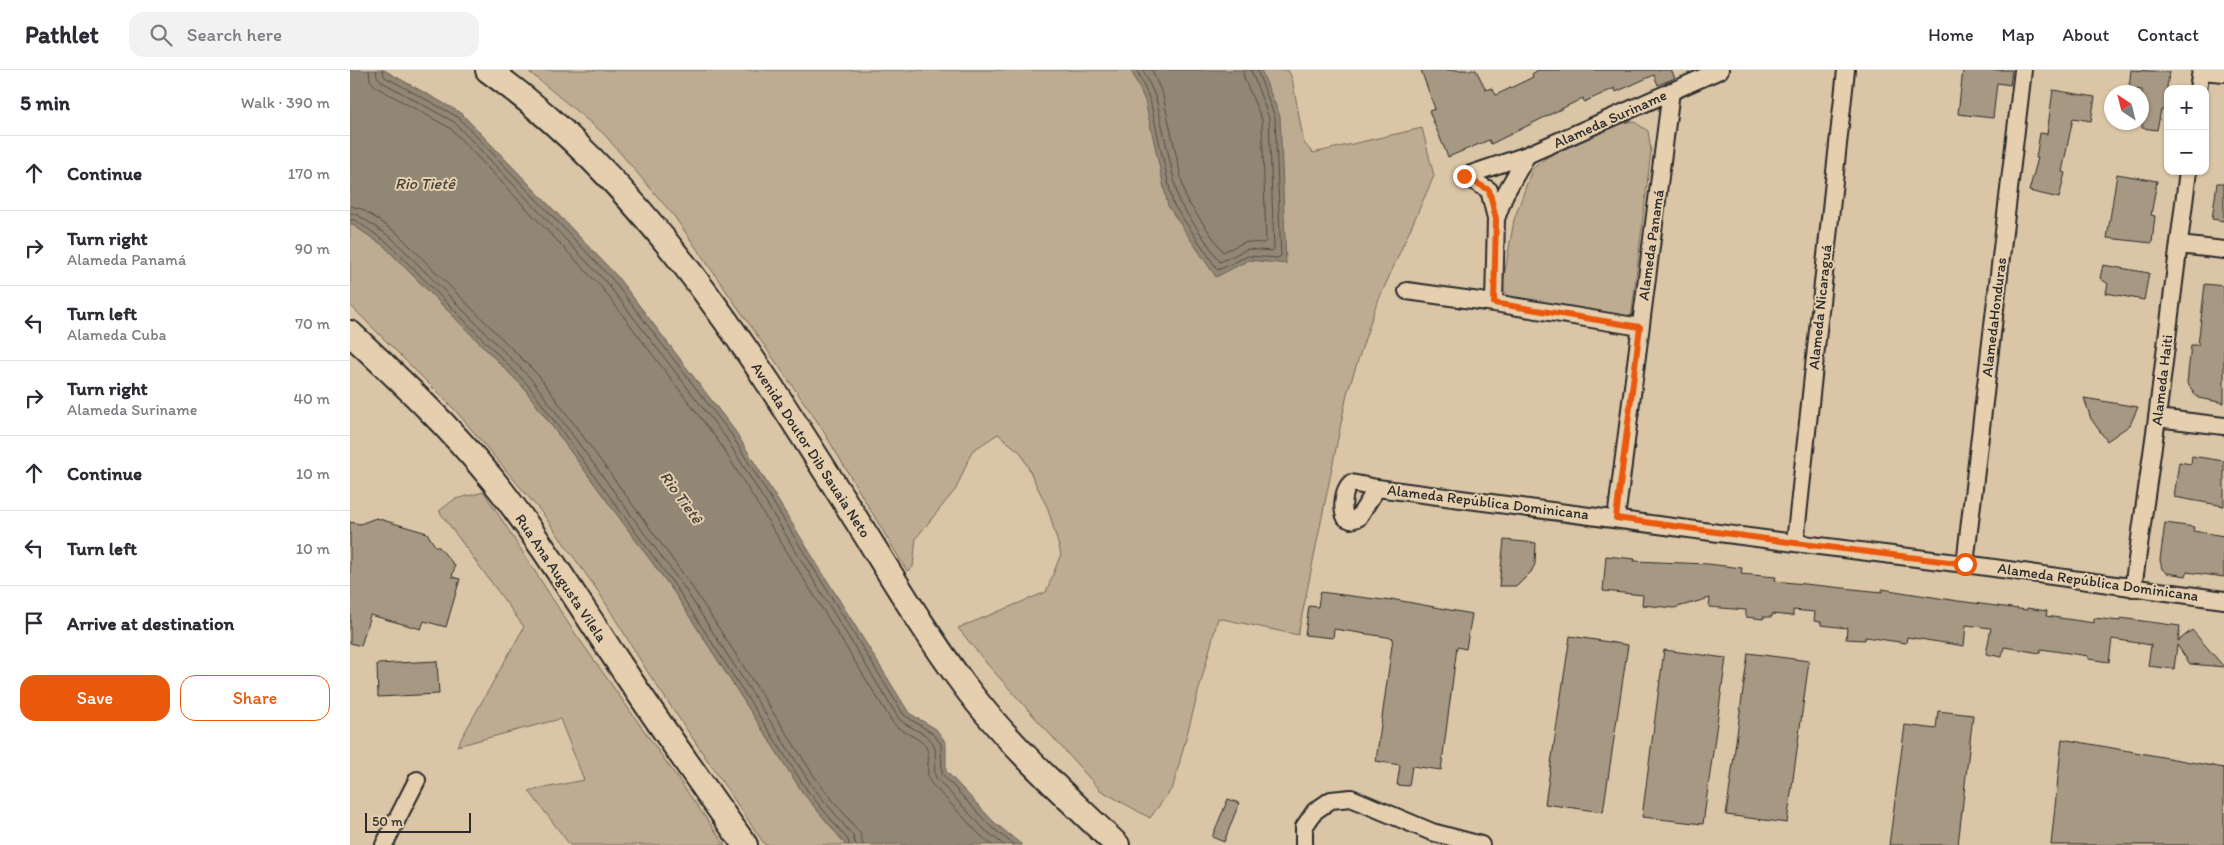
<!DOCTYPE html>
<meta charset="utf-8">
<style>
:root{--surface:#fff;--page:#f2f2f3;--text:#2b2b33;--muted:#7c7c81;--line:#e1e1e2;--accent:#ea580c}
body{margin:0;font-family:Itim,sans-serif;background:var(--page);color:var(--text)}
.controls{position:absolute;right:15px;top:15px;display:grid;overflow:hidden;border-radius:10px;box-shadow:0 1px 4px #0004}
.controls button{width:45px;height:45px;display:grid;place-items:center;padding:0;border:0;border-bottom:1px solid var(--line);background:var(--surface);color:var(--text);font:25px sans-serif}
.compass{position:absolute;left:1754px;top:15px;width:45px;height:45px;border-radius:50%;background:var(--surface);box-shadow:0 1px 4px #0004;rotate:325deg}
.scale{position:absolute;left:15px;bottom:12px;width:106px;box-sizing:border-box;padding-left:5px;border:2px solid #2b2b2b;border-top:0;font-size:14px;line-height:18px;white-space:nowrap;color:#2b2b2b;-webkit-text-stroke:4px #e5cfae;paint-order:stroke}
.stop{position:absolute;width:15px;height:15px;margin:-11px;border:4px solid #ea580c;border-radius:50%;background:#fff}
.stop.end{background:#ea580c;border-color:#fff;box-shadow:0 1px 5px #0008}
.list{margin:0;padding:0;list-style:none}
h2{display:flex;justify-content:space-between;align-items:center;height:65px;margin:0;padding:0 20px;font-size:21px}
h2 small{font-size:16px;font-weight:400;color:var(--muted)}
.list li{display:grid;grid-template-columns:32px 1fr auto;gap:15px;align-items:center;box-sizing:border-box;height:75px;padding:0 20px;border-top:1px solid var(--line)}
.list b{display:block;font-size:19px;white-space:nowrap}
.list p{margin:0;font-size:16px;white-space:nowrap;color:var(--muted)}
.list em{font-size:16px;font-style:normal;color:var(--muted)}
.actions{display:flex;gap:10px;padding:15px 20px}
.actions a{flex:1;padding:11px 0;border:1px solid var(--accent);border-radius:15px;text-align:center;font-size:18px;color:var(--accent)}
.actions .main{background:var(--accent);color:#fff}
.icon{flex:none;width:28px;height:28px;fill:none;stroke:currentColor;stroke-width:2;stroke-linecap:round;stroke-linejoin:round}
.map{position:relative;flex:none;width:1874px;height:775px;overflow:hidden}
header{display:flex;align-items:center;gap:30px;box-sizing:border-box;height:70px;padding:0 25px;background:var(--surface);border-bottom:1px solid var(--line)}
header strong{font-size:24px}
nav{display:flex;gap:28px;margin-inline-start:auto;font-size:18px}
.search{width:350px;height:45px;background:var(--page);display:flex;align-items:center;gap:12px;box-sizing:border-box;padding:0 18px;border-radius:15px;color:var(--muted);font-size:19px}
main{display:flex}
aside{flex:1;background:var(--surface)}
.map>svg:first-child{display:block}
.green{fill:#bdab92;stroke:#746b5e}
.water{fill:#928674;stroke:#696257}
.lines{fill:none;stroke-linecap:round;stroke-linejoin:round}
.shore{stroke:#544f48;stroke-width:1}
.building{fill:#a69882;stroke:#2b2b2b}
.minor-casing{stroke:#2b2b2b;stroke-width:20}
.secondary-casing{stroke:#2b2b2b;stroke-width:28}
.minor{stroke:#e5cfae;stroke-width:16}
.secondary{stroke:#e5cfae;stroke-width:24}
.route{stroke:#ea580c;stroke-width:6}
.labels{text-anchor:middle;stroke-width:4;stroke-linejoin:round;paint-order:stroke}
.street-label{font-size:15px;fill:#2b2b2b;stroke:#e5cfae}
.water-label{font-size:16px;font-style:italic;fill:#45423d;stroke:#e5cfae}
</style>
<header>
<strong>Pathlet</strong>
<div class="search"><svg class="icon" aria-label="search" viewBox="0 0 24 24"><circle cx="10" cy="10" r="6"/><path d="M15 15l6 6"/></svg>Search here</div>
<nav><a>Home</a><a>Map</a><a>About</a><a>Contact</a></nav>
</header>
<main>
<aside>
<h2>5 min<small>Walk · 390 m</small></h2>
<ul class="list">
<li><svg class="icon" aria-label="ahead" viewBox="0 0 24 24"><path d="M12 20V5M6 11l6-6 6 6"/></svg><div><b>Continue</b></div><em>170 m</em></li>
<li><svg class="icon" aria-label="right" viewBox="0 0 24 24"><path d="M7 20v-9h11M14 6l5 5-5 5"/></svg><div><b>Turn right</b><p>Alameda Panamá</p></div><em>90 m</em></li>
<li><svg class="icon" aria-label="left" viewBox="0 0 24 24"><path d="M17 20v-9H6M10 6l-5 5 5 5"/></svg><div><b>Turn left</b><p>Alameda Cuba</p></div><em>70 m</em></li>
<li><svg class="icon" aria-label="right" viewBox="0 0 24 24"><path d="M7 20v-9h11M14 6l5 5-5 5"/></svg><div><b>Turn right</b><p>Alameda Suriname</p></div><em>40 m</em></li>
<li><svg class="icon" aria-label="ahead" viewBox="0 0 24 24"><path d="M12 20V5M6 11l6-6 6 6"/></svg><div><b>Continue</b></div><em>10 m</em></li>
<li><svg class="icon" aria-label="left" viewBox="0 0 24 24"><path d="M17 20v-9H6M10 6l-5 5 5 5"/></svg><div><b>Turn left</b></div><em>10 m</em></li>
<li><svg class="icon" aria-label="arrive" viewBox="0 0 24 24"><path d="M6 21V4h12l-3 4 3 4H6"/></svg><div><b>Arrive at destination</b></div></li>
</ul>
<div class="actions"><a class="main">Save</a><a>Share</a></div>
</aside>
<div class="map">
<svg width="1874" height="775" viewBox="0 0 1874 775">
<rect width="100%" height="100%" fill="#dac5a6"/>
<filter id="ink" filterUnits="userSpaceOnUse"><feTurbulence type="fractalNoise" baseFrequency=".02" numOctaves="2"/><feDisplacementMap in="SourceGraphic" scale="10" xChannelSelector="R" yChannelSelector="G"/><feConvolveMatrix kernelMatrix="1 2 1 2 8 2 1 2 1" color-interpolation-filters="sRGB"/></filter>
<g filter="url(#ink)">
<path class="green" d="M177 0H938L942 8 954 73 963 83 1072 58 1084 106 1025 238 997 324 948 565 868 548 823 717 800 748 750 720 638 595 608 558 696 522 711 484 698 439 671 383 648 364 622 381 606 419 566 468 563 497 557 501 469 354 324 146 254 64Z
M1283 51 1298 61 1301 81 1281 249 1162 231 1152 218 1164 150 1182 99 1210 77 1261 56Z
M0 153 34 176 174 318 324 522 453 723 496 775H415L297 601 250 524 193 444 105 340 0 235Z
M134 422 220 556 375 775H220L179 721 234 710 210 649 107 676 174 557 89 441 105 429Z"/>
<path class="water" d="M0 0H34L111 43 266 205 385 361 559 643 586 659 596 673V701L644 752 672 775H496L453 723 324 522 174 318 34 176 0 153Z
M781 0H911L930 46 936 194 899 190 866 207 818 136 795 31Z"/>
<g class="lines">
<path class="shore" d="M19 0 20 10 26 17 100 58 252 218 369 372 543 653C551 663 569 666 576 677 582 687 574 701 580 712L630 765 642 775
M26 0 27 6 32 12 104 52 257 213 376 368 549 649C559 659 579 662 584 676 588 686 582 698 586 708L635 760 654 775
M32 0 35 7 108 47 262 209 381 364 554 645 582 663 591 674 592 704 640 756 664 775
M787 0 800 30 823 134 868 200 898 186 928 188 931 186 925 47 907 0
M793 0 806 28 829 132 870 192 897 179 922 181 924 179 919 48 901 0
M802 0 813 26 836 129 873 182 895 172 914 173 916 171 912 50 894 8 893 0
M0 136 12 139 47 163 189 306 339 512 468 712 510 763 513 775
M0 143 8 145 42 168 183 311 333 516 462 716 503 766 506 775
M0 150H5L38 173 178 315 328 520 457 720 498 770 499 775"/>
</g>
<path class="building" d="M1071 0H1126L1136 20 1142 18 1146 25 1183 7 1182 4 1188 0H1321L1325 8 1308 15 1304 5 1266 22 1265 18 1234 32 1233 28 1141 74 1139 70 1098 87 1079 41 1085 39Z
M1613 0H1662L1660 15 1647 13 1643 48 1608 44Z
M1781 0 1820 2 1817 16 1818 40H1811L1807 60 1792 58V20L1779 18Z
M1703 20 1745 27 1741 51 1723 48 1712 102 1715 103 1709 128 1679 121 1688 88H1686L1690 63 1697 64Z
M1767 104 1807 111 1801 145 1805 146 1802 173 1757 168Z
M1867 113H1874V151L1862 149Z
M1753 195 1799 203 1794 230 1756 223 1758 214 1750 208Z
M1855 214 1874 216V333L1848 328 1837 313 1841 275H1848Z
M1734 328 1788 337 1780 355 1757 371 1741 349Z
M1842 386 1874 391V436L1824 427 1829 392 1841 394Z
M26 448 77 463 85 476 89 477 105 496 102 507 110 509 96 557 74 551 71 559 20 545 11 576 0 573V452L10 454Z
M1815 453 1844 457 1843 461 1874 466V507L1837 502 1836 506 1817 503 1812 499 1810 490Z
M1154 470 1186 473 1185 494 1181 502 1167 516H1149Z
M1256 486 1285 489 1284 491 1358 494 1392 498 1391 504 1426 507 1425 511 1532 522V519L1608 531 1677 540V538L1697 541 1696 546 1744 553V548L1770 551V548L1830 556 1828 571 1842 560 1874 597 1840 594 1827 575 1824 599 1798 596 1801 575 1762 569 1759 592 1738 589V586L1691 579 1690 583 1654 577 1652 587 1636 584 1641 558 1616 555 1614 576 1557 567 1556 573 1515 567V570L1496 569 1497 558 1471 555V552L1464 551 1465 542 1443 540V546L1422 544V547H1413V549L1396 547V540L1359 537 1360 528 1324 538 1292 535 1293 525 1253 521Z
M970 522 1041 531V529L1122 544 1116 579 1107 577 1091 700 1062 696 1059 716 1047 715 1050 695 1026 691 1043 568 984 559 983 568 955 565 959 536 968 537Z
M1220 566 1278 575 1253 742 1195 734Z
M1314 580 1376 588 1353 754 1292 747Z
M1398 583 1459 591 1437 753 1376 745Z
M87 591 89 624 28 627 27 594Z
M1588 641 1623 645 1608 775H1539L1555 655 1586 659Z
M1712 669 1874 698V775H1701Z
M878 729 889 733 874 772 862 767Z"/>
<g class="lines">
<g class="minor-casing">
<path id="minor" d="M1851 1 1874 3
M1848 19 1851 0
M1115 106 1177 85 1370 0
M1115 106 1139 120 1146 148
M1829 175 1874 180
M1057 221 1144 233 1290 257
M1144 233 1146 149 1155 124 1177 85
M1807 348 1874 356
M1027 418 1008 448 1001 450 996 448C991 439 993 420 1001 413L1027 418 1445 473 1615 494 1874 530
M1266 449 1321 21
M1445 473 1496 0
M1615 494 1673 0
M1783 518 1807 348 1838 101
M34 775 67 710
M954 775V757L965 741 981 730 1001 728 1082 762 1131 775"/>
</g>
<g class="secondary-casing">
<path id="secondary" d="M138 0C299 115 405 290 509 454 543 508 576 564 614 615 655 671 717 727 767 775
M0 263C49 309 99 356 142 409 186 464 223 524 262 583 305 648 350 712 395 775"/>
</g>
<use href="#minor" class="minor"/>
<use href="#secondary" class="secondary"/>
</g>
</g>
<g class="lines" filter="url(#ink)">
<path class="route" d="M1114 106 1139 120 1146 149 1144 233 1290 257 1266 448 1445 473 1615 494"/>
</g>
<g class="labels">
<g class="street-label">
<text transform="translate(1260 49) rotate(-24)" y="5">Alameda Suriname</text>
<text transform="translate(1301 175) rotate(-82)" y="5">Alameda Panamá</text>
<text transform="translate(1470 237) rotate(-84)" y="5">Alameda Nicaraguá</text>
<text transform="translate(1644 247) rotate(-83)" y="5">AlamedaHonduras</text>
<text transform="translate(1812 310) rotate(-83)" y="5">Alameda Haiti</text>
<text transform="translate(461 380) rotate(57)" y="5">Avenida Doutor Dib Sauaia Neto</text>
<text transform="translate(1138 432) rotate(7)" y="5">Alameda República Dominicana</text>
<text transform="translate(211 508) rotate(56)" y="5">Rua Ana Augusta Vilela</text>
<text transform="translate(1748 512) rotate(8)" y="5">Alameda República Dominicana</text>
</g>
<g class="water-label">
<text x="75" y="119">Rio Tietê</text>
<text transform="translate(332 427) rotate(54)" y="6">Rio Tietê</text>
</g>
</g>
</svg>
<div class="controls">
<button>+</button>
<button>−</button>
</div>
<svg class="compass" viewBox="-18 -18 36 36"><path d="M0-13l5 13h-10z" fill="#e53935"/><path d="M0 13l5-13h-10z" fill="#7c7c81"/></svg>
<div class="scale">50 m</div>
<div class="stop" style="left:1615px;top:494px"></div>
<div class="stop end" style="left:1114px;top:106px"></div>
</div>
</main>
